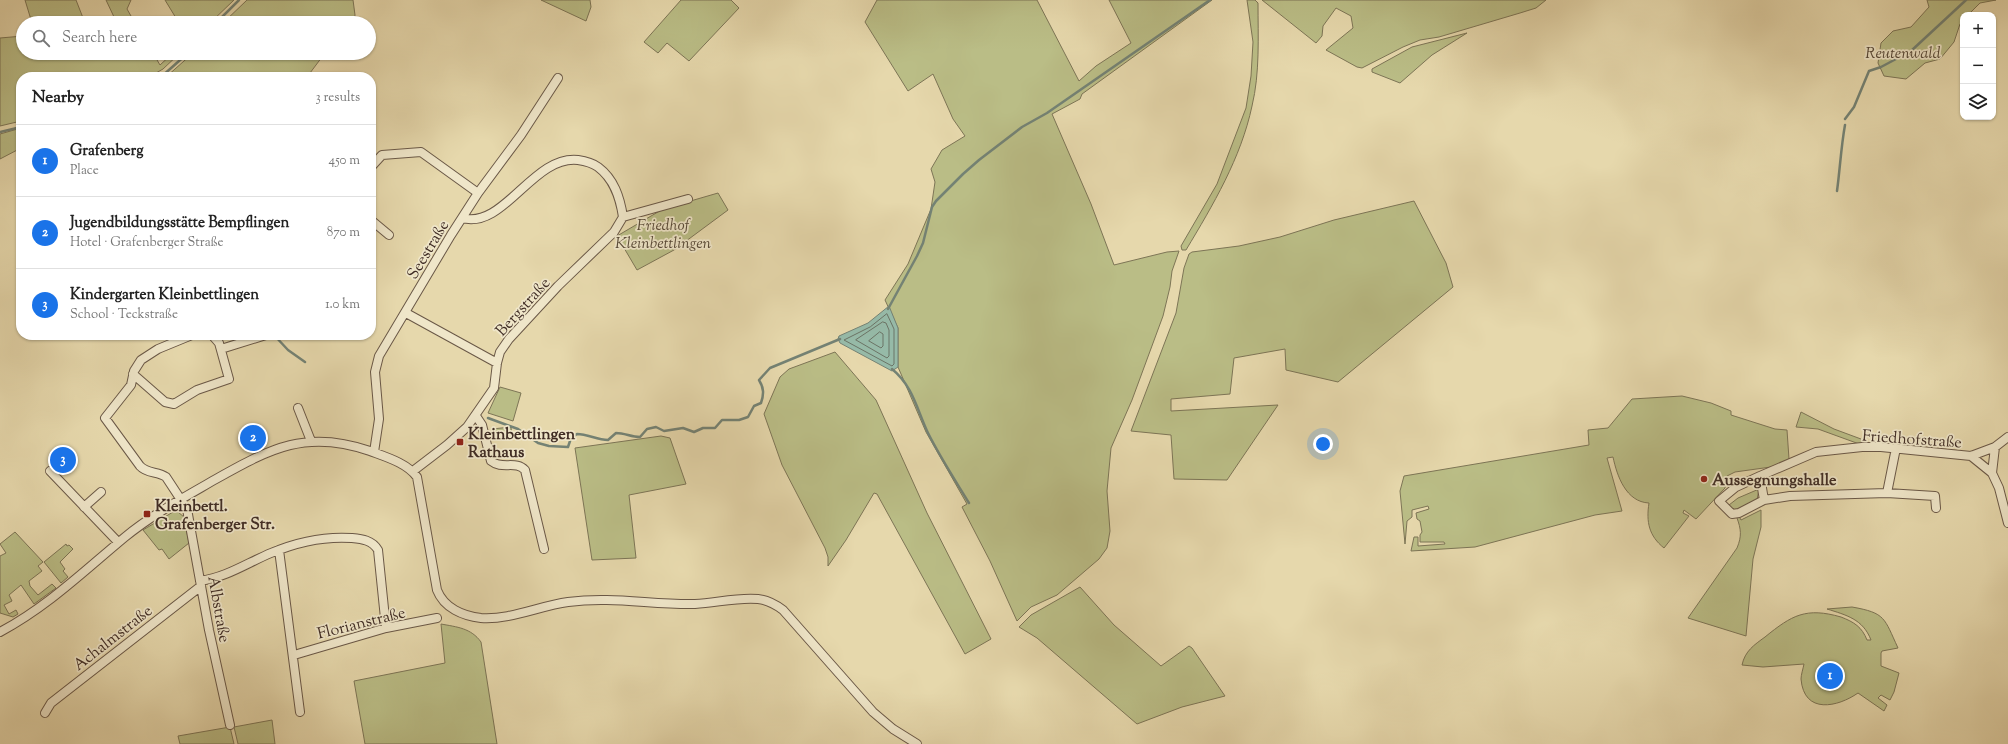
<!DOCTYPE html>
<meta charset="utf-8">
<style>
:root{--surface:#fff;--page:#f2f2f2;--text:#222;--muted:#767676;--line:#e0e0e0;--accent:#1a73e8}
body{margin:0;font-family:"Sorts Mill Goudy",serif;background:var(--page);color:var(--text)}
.controls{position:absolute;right:12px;top:12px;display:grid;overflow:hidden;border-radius:8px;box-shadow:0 1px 3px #0004}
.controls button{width:36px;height:36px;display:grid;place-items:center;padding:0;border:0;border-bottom:1px solid var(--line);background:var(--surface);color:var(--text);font:20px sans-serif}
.you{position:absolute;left:1323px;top:444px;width:14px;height:14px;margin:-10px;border:3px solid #fff;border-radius:50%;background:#1a73e8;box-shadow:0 0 0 6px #1a73e833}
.badge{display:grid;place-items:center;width:26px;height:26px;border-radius:50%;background:var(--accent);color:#fff;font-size:13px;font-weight:700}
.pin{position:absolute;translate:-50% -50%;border:2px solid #fff;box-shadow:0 1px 4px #0006}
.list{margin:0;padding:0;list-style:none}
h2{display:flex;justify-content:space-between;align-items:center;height:52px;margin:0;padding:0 16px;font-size:17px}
h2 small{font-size:13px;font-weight:400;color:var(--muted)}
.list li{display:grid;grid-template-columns:26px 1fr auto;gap:12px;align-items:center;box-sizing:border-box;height:72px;padding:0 16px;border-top:1px solid var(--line)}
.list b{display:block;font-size:15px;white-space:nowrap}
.list p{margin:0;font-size:13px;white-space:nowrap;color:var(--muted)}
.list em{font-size:13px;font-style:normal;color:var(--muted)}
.icon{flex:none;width:22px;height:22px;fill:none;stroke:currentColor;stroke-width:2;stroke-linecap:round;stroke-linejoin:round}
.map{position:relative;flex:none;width:2008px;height:744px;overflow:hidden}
.search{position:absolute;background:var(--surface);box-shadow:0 1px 3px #0004;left:16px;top:16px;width:360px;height:44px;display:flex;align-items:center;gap:10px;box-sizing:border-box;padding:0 14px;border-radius:22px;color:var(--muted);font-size:15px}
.panel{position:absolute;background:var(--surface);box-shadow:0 1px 3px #0004;left:16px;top:72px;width:360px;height:268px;border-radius:16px}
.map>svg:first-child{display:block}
.green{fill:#babd86;stroke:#7d7556}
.water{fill:#96baa8;stroke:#748274}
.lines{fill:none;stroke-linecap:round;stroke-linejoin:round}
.shore{stroke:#6b7466;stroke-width:1}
.stream{stroke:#748274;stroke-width:2.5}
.minor-casing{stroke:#6a5847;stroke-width:10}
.minor{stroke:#efe6c9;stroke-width:8}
.poi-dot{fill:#8f2418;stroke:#efe6c9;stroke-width:1.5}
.labels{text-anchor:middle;stroke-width:3.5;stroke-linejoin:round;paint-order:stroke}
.park-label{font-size:16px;font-style:italic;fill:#584a38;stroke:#efe6c9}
.street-label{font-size:16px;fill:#402d25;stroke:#efe6c9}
.poi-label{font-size:16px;font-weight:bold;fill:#402d25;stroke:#efe6c9;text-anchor:start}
</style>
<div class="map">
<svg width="2008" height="744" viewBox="0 0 2008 744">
<rect width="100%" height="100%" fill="#e6d8ac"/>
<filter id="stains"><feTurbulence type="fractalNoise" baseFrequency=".005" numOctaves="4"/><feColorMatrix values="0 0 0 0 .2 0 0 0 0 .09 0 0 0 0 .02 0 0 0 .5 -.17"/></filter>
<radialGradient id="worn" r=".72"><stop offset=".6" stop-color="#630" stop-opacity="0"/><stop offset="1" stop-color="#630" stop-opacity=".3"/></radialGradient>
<path class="green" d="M25 0H76L85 23H32Z
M106 0H131L127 9 135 23H104L114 17Z
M165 0H234L210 23H179Z
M247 0H353L355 15 354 23H223Z
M541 0H590L591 7 586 21Z
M681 0H731L739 8 689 61 667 43 658 53 644 42Z
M877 0H1037L1079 81 1096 66 1131 43 1109 0H1212L1082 94 1080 99 1052 114 1091 204 1114 265 1167 252 1179 251 1172 271 1170 287 1163 316 1132 400 1111 448 1107 491 1110 531 1107 548 1099 559 1057 595 1031 607 1017 621 990 561 962 507 967 504 926 432 898 367V328L885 300 908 264 931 209 935 182 931 169 942 150 965 136 953 119 933 74 908 91 865 22Z
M1247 0H1255L1258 3C1258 37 1260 73 1252 106 1241 158 1213 205 1186 250H1182L1181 246 1217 184 1246 108 1251 76 1253 42Z
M1262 0H1546L1536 8 1520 13 1439 37 1420 40 1403 47 1362 68 1357 67 1326 50 1353 28 1351 16 1336 8 1323 26 1322 36 1316 43Z
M1927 0H1996L1980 3 1968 15H1963V21L1960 24 1954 42 1940 59 1925 63 1906 79 1884 76 1878 63 1881 43 1893 31 1911 27 1929 7Z
M1467 33 1432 55 1400 83 1372 72V69L1412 47Z
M23 36V53H153L160 65 173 53H180L163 69 149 77H21V121L0 126V38Z
M193 53H325L307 77H166Z
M21 128V148L0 159V134Z
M718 193 728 210 674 250 637 270 617 236 663 209Z
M1414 201 1446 263 1453 287 1338 382 1286 370 1285 349 1234 358 1230 394 1171 399V411L1278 405 1227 480 1174 479 1171 435 1131 431 1176 313 1184 268 1189 254 1192 252 1239 246 1280 237 1334 220Z
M835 352 876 400 927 513 991 639 965 654 877 494 874 493 846 540 828 566V557L825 548 782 465 764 414 780 377 789 369Z
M500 387 521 393 513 421 488 413Z
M1682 396 1711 403 1731 411V415L1775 429 1787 430 1789 459 1778 466 1735 472 1727 476 1725 488 1696 519 1684 510 1683 513 1689 516 1664 548C1649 536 1646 522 1649 503 1626 502 1617 476 1613 457L1607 458 1622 511 1595 515 1475 547 1411 551 1414 537H1418V546L1445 544 1444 542H1420V535L1422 532 1420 521 1417 519 1416 513 1429 509 1428 506 1412 510V517L1407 521 1405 544 1400 491 1404 476 1589 445 1588 430 1608 428 1632 399Z
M1801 412 1834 429 1861 439 1862 445 1818 429 1796 427Z
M511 427 512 439 493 440 492 429Z
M661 436 670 438 686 484 629 495 636 558 592 560 575 448Z
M1759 489 1757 500 1737 510 1731 509 1725 502 1729 505 1738 498Z
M1761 510V527L1753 559 1746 636 1688 618 1737 548C1742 536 1741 529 1737 518L1739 516 1741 520Z
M173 512H178L184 517 189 543 169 559 162 549 159 550 143 530Z
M15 532 43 562 38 566 42 571 29 581 30 586 38 595 52 584 56 588 34 604 21 585 9 595 12 601 4 605 9 614 16 610 18 614 13 617 0 613V556L6 553 0 544Z
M66 544 67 546 69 545 73 549 60 562 65 569 63 571 68 577 61 583 44 562Z
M1080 587 1114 625 1161 666 1189 646 1192 648 1225 696 1182 707 1137 724 1037 638 1019 627 1031 615Z
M1852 607C1886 613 1884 618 1898 648L1882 651 1881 653V666L1899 673 1894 692 1890 700 1881 695 1878 698 1887 705 1884 711 1858 693C1838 707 1804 715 1801 679 1801 675 1803 669 1804 664L1763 667 1742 665C1745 651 1754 645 1765 637 1792 615 1806 607 1841 617 1854 622 1862 627 1867 640H1871C1863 619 1846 615 1827 609Z
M441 624C457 627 471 628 481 642L497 744H365L354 681 445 663Z
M272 720 275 744H238L234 727Z
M230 727 234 744H180L178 736Z"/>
<path class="water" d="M889 306 898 328V367L892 371 840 343 838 339 839 336 868 323Z"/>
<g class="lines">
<path class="shore" d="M887 314 894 329V364L892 366 844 340 870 327Z
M883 322 886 323 889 330V356L887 358 856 340Z
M880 332 883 334V346L881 348 869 341Z"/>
<path class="stream" d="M216 23 239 0
M161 77 188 53
M1845 119 1854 107 1869 71 1881 67 1911 51 1966 0
M0 132 21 127
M1837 191C1840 169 1841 147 1845 125
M888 309 917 256 923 243 932 207 936 201 963 174 979 160 1022 127 1047 113 1210 0
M274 335 288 350 305 362
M892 369C913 386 917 410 928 433 940 457 955 480 969 503
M488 418 518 429 538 443 549 446 568 447 571 438 577 434C588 434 597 440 608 440L616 433C625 433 631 437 640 437L647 429 656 427 664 431 683 428 694 432 703 428H715L722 420H739L748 417 754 406 761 403C764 394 764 388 759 380L770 368 840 339"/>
<g class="minor-casing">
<path id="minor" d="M371 167 382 155 421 152 478 193
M623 217 688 199
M462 218C504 230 533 155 578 160 585 161 591 162 598 167 614 179 620 197 623 217
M371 220 389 235
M406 313 497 363
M192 335 158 349 141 360 134 371 131 385 105 418 140 466C147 474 158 471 166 477L187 509 209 630 230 725
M221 349 266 335
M133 374 165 402 174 404 197 390 229 379 219 343 212 335
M298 408 311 441
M476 416 482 425 491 461C502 470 516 460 525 470L544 549
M374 452 379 419 375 372 379 356 451 235 478 193 521 135 558 78
M1971 456 1992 473 1999 488 2008 523
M50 471 118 542
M413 471 447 445 467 427 494 388 497 363 500 352 509 339 558 286 614 232 623 217
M1992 473 1995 447
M1760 476 1736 487 1719 501 1732 514 1739 513 1764 500 1790 496 1887 493 1935 496 1936 508
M1887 493 1896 448
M1764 500 1760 476 1816 452 1862 447H1881L1971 456 1995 447 2008 437
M84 507 101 492
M279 550 300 712
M200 581C227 577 247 563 271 553 297 542 323 536 352 538 362 539 372 540 378 550L386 628
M0 632C47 607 84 571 125 537 153 514 185 497 216 479 271 448 307 429 370 451 386 457 407 463 417 477L437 590C444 608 463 616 481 618 510 620 539 606 568 602 612 596 652 605 695 604 716 603 737 597 758 599 768 600 775 604 783 610L873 712 893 729 917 744
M294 655 386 628 437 618
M45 713 51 703 201 586"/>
</g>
<use href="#minor" class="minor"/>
</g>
<g class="poi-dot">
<rect x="456" y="438" width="8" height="8" rx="2"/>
<circle cx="1704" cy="479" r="4"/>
<rect x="143" y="510" width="8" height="8" rx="2"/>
</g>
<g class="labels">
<g class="park-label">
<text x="1903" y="58">Reutenwald</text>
<text x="663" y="230">Friedhof<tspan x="663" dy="18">Kleinbettlingen</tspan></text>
</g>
<g class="street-label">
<text transform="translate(427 249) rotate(-59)" y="6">Seestraße</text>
<text transform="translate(522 306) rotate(-48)" y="6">Bergstraße</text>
<text transform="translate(1912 438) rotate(4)" y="6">Friedhofstraße</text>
<text transform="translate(220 609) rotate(80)" y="6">Albstraße</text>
<text transform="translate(361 622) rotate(-14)" y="6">Florianstraße</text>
<text transform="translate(112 637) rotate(-38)" y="6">Achalmstraße</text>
</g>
<g class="poi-label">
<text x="468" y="439">Kleinbettlingen<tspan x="468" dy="18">Rathaus</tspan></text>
<text x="1712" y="485">Aussegnungshalle</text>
<text x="155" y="511">Kleinbettl.<tspan x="155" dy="18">Grafenberger Str.</tspan></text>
</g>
</g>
<rect width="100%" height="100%" filter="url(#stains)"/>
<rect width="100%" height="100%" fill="url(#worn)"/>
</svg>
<div class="controls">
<button>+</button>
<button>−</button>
<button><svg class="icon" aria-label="layers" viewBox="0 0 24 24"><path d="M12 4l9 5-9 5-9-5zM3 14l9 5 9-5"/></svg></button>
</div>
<div class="you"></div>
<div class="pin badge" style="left:1830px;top:676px">1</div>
<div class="pin badge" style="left:253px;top:438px">2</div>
<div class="pin badge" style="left:63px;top:460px">3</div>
<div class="search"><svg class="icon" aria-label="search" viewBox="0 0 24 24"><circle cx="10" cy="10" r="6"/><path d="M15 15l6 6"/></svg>Search here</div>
<section class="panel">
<h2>Nearby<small>3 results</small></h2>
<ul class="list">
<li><span class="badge">1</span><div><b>Grafenberg</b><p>Place</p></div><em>450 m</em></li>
<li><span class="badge">2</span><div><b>Jugendbildungsstätte Bempflingen</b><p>Hotel · Grafenberger Straße</p></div><em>870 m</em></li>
<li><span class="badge">3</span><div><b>Kindergarten Kleinbettlingen</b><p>School · Teckstraße</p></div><em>1.0 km</em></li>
</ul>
</section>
</div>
